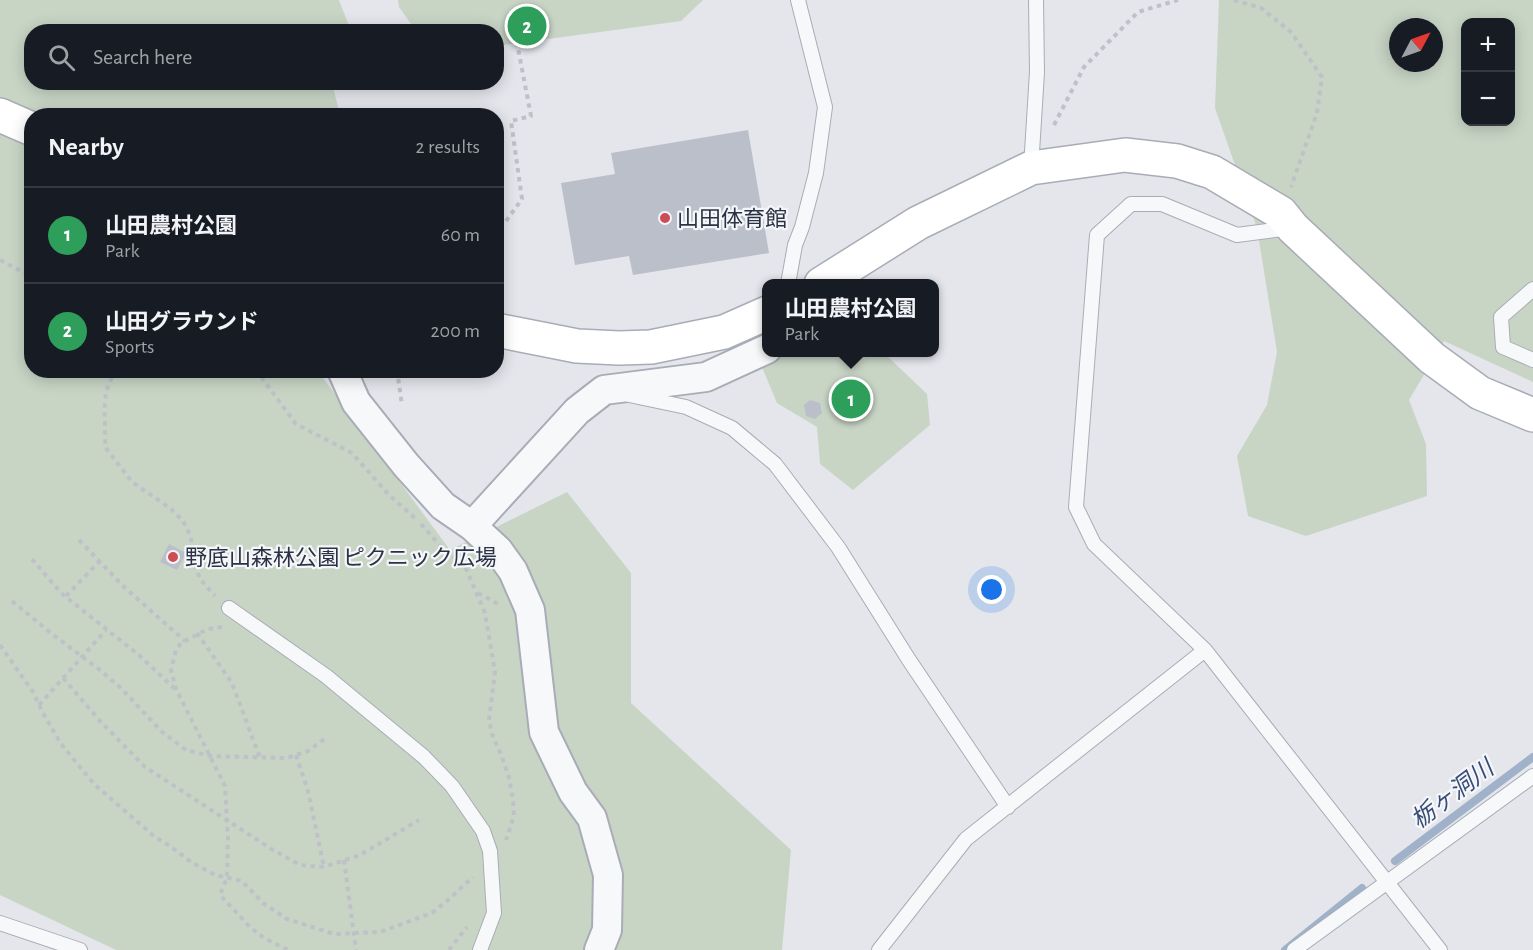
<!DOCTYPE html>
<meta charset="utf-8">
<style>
:root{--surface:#171b24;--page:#242831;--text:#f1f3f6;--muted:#9ea1a6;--line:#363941;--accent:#2563eb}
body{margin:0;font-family:"Alegreya Sans","Noto Sans JP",sans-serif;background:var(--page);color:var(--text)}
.controls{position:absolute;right:18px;top:18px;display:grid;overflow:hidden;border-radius:12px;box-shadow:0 3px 15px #0003}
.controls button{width:54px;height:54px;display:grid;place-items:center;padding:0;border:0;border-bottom:2px solid var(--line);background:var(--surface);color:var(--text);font:30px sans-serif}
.compass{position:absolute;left:1389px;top:18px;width:54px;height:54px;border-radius:50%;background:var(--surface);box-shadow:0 3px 15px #0003;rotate:49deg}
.you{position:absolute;left:992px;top:590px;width:21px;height:21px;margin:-15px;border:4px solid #fff;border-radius:50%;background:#1a73e8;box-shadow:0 0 0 9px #1a73e833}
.badge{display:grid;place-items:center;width:39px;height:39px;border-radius:50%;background:var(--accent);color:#fff;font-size:20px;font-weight:700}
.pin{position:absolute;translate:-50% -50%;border:3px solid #fff;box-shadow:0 2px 6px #0006}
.popup{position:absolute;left:762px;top:279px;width:177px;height:78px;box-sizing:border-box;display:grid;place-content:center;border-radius:12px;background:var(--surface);filter:drop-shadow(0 2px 4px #0005);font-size:20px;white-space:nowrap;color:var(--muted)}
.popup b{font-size:22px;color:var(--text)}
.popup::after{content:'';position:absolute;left:50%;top:100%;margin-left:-12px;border:12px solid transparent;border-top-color:var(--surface)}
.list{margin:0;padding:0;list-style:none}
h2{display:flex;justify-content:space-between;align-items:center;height:78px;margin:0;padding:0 24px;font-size:26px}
h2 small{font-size:20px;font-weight:400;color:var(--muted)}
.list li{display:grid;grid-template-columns:39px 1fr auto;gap:18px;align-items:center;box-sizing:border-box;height:96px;padding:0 24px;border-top:2px solid var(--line)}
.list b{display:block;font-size:22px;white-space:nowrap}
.list p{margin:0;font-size:20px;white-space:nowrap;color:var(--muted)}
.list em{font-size:20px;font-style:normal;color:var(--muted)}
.icon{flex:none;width:33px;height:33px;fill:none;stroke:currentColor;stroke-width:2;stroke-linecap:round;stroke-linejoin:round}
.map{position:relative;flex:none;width:1533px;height:950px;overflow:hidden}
.search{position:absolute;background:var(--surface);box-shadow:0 3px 15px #0003;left:24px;top:24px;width:480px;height:66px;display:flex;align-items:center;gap:15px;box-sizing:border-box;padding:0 21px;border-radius:24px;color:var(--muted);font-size:22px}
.panel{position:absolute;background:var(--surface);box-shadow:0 3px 15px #0003;left:24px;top:108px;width:480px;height:270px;border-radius:24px}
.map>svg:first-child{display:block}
.green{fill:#c8d5c5;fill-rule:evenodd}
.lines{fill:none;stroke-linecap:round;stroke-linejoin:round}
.stream{stroke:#a0b1ca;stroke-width:8}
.building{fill:#bbbfc9}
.lane-casing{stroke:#a9acb6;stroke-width:16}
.street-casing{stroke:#a9acb6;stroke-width:32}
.secondary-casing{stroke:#a9acb6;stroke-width:36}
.path{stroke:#bec1c7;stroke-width:4;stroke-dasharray:4.5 4.5;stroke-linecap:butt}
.lane{stroke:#f7f8fa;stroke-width:14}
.street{stroke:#f7f8fa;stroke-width:28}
.secondary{stroke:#fff;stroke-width:33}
.poi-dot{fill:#cc4d55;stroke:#f4f6f9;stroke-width:2}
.labels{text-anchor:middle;stroke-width:4.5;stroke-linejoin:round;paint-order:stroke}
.poi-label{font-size:22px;fill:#2c3244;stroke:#f4f6f9;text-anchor:start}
.water-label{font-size:24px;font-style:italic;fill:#364d77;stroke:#f4f6f9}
</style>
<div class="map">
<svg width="1533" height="950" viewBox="0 0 1533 950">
<rect width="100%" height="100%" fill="#e4e6ec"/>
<path class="green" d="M0 0H339L351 31 32 32V82L332 83 340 115 32 116V370L318 371 450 550 567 492 631 573V703L791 850 782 950H116L0 895Z
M398 0H703L681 21 497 46 496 32 416 31 399 7Z
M1219 0H1533V382L1444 341 1409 400 1426 444 1427 496 1306 536 1248 516 1237 456 1267 405 1277 352 1257 228 1215 108ZM1466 22H1510V122H1466ZM1398 27H1434V63H1398Z
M786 353H884L927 394 930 425 853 490 820 464 817 427 777 403 762 367Z"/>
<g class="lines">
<path class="stream" d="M1395 861 1533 757
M1285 950 1362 888"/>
</g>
<path class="building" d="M748 130 769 253 633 275 629 256 575 265 561 183 615 174 611 153Z
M810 400 820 403 822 413 815 419 806 416 804 405Z
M169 544 186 553 177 570 160 562Z"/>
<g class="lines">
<g class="lane-casing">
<path id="lane" d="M1031 168 1037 72 1036 0
M1290 228 1237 235 1162 204H1131L1097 235 1076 507 1094 544 1205 650 1440 950
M788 284 795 245 802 227 816 173 825 107 798 0
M1533 289 1501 317 1503 347 1533 360
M629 395 686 407 732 428 775 464 838 547 909 660 1008 807
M229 608 326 676 424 757 452 786 483 831 490 851 494 913 480 950
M0 923 80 950
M879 950 966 839 1205 650
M1294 950 1533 776"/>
</g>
<g class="street-casing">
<path id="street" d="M342 370 356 402 406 465 443 506 472 526 498 550 513 571 530 610 544 732 573 792 592 818 608 875 607 930 599 950
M472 526 577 411 604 390 706 377 767 349"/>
</g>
<g class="secondary-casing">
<path id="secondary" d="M0 115 32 129
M821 284 918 223 1031 168 1125 155 1177 161 1212 172 1281 213 1293 228 1432 358 1480 393 1533 415
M496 330 577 346 619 348 651 347 724 332 767 313"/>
</g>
<path class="path" d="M1234 0 1261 8 1291 32 1322 77 1317 113 1291 187
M1054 125 1084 67 1138 12 1178 0
M26 187 32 189
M506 221 522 199 511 121 531 116 517 43
M0 260 32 277
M117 370C98 394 107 419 105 447L132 482 170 508 183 521 191 537 193 559 200 579 215 596
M256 370 296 424 352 453 389 495 416 519
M397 370 402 405
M421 524 443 549 464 564 485 613 495 672 489 720 492 734 502 757 509 778 513 799 514 816 506 840
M79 540 124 587 185 641
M32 559 61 593 140 656 175 689
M478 593 498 604
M66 596 99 562
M12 601 52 634 100 670 122 689 161 731 186 750 211 756 287 758 308 751 327 737
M222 627 208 629 181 643 176 650 171 670 176 689 225 786 228 839 227 878 220 895 250 927 264 938 288 950
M197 633 232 683 260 758
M0 645 33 692 43 713 61 744 94 784 155 837 170 846 191 862 215 875 242 881 263 903 287 919 334 934 380 932 432 913 447 901 473 877
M63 678 100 721 145 767 273 850 300 865 324 867 360 855 419 820
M39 705 106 630
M296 755 308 791 324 867
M344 860 356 950
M449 950 467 927"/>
<use href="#lane" class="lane"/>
<use href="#street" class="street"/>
<use href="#secondary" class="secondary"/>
</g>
<g class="poi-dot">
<circle cx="665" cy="218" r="6"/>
<circle cx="173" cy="557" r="6"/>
</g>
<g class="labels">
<g class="poi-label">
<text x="677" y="226">山田体育館</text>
<text x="185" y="565">野底山森林公園 ピクニック広場</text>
</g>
<g class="water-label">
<text transform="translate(1452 794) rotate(-37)" y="8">栃ヶ洞川</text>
</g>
</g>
</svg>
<div class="controls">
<button>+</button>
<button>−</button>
</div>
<svg class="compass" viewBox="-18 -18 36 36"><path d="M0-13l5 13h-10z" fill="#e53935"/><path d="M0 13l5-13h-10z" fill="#9ea1a6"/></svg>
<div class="you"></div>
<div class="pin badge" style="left:851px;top:399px;background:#2e9e5b">1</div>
<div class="popup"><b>山田農村公園</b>Park</div>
<div class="pin badge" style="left:527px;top:26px;background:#2e9e5b">2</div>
<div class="search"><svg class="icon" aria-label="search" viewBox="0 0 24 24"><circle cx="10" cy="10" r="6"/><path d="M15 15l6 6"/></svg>Search here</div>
<section class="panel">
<h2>Nearby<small>2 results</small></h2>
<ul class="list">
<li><span class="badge" style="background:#2e9e5b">1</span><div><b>山田農村公園</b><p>Park</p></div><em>60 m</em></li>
<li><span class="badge" style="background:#2e9e5b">2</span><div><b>山田グラウンド</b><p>Sports</p></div><em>200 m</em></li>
</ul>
</section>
</div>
